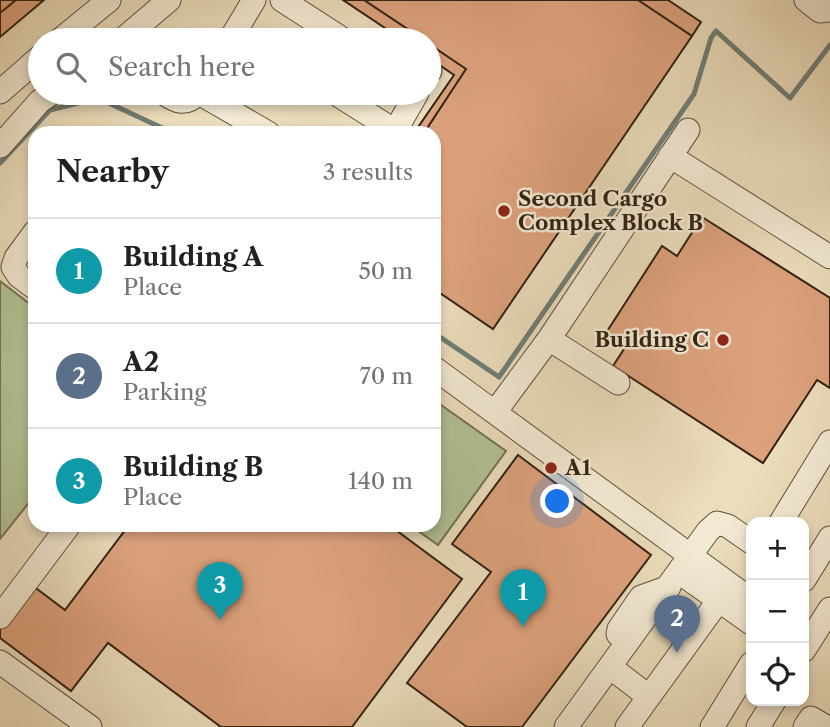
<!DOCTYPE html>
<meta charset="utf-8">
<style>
:root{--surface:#fff;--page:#f2f2f2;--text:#202124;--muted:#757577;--line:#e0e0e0;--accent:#8f2418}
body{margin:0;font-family:"Libre Caslon Text",serif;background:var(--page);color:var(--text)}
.controls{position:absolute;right:21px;bottom:21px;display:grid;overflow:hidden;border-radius:14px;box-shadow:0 4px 10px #0003}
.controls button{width:63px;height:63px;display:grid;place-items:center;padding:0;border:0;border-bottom:2px solid var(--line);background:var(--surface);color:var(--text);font:35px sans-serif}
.you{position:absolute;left:558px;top:502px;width:24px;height:24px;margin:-18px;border:5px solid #fff;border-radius:50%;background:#1a73e8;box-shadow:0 0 0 10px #1a73e833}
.badge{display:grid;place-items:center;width:46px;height:46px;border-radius:50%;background:var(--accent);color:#fff;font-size:23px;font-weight:700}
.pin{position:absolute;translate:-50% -58px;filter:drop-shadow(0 2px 4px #0008)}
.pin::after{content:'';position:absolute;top:37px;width:24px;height:21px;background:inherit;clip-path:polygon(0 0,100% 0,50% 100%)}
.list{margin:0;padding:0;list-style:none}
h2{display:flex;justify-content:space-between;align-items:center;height:91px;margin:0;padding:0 28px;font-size:30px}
h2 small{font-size:23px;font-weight:400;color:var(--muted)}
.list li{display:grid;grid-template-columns:46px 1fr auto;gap:21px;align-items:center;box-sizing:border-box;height:105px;padding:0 28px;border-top:2px solid var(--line)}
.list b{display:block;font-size:26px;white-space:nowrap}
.list p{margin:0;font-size:23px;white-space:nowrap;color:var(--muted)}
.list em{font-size:23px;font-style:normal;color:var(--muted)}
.icon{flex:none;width:38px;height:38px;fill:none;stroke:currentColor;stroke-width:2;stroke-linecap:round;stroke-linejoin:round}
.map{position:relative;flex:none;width:830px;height:727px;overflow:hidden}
.search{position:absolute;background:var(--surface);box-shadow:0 4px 10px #0003;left:28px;top:28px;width:413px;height:77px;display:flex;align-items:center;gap:18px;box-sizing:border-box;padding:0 24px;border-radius:38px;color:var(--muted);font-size:26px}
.panel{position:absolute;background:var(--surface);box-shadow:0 4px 10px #0003;left:28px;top:126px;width:413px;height:406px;border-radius:21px}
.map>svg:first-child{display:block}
.green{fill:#b2c295;stroke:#707254;stroke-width:2}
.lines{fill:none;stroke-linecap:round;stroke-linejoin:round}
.stream{stroke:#707e77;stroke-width:5}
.building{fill:#dda27d;stroke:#2f2213;stroke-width:2}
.minor-casing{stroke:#5e513e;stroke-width:25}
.minor{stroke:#f3ead4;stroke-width:23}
.poi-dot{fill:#8f2418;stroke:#f3ead4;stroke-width:2.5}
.labels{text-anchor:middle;stroke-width:5;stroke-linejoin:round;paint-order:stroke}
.poi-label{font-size:21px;font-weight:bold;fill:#2f2213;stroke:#f3ead4;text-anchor:start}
</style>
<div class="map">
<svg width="830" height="727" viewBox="0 0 830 727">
<rect width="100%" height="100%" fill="#ecdebd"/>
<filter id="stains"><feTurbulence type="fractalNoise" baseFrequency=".00286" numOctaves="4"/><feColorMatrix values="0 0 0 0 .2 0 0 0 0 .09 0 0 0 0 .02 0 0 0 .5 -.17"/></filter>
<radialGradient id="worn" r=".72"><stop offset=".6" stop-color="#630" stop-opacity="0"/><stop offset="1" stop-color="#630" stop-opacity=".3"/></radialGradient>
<path class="green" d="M0 281 35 308V495L0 539Z
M434 400 506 451 438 545 410 525H434Z"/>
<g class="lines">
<path class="stream" d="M0 163 50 110 98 98 173 133
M434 333 499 377 694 94 711 38 716 31 790 98 830 45"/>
</g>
<path class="building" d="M0 0H16L0 13Z
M16 0H44L0 37V13Z
M343 0H364L424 40H403Z
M364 0H638L692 36 493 329 434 289V133H424L466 69 429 44V40H424Z
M638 0H668L701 22 692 36Z
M429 44 466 69 424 133H414L454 75 429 58Z
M702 217 830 298V388L817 380 763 463 613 366 626 346 606 333 662 246 677 256Z
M518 455 651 555 522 727H467L407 683 491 572 452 544Z
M129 525H389L462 579 352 727H221L108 643 71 691 0 638V630L33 586 65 610Z"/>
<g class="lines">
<g class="minor-casing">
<path id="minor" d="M282 0 344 40
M806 0 820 11 830 10
M60 40 109 0
M122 40 169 0
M230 40 254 0
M429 72 430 71
M0 92 40 57
M163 93C178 102 185 106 199 93
M199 93 268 133
M335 93 395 131
M394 133 417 93
M0 146 40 101 52 93
M670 156 830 257
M35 232 16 258 13 267 19 276 35 288
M549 339 618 383
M434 368 751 600
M495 412 549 339 688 130
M781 522 830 442
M679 572 751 623
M804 580 830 538
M0 617 69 525
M618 634 619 629 641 597 669 587
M804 650 830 609
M0 662 90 727
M610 667 648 696
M566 727 708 531 717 523 728 526 751 542
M627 727 719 600
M712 727 751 664
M758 727 774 701
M805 727 811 718 826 727"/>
</g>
<use href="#minor" class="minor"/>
</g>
<g class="poi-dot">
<circle cx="504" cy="211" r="7"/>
<circle cx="723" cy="340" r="7"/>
<circle cx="551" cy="468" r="7"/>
</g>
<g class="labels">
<g class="poi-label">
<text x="518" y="206">Second Cargo<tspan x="518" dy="24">Complex Block B</tspan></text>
<text x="709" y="347" text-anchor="end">Building C</text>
<text x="565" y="475">A1</text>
</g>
</g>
<rect width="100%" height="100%" filter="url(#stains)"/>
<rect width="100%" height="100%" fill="url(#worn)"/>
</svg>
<div class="controls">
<button>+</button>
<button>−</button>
<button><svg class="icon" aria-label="locate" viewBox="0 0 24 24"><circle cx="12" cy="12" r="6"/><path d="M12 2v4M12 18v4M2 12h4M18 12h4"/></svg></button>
</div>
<div class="you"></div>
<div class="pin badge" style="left:523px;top:627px;background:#0f9aa8">1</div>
<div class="pin badge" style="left:677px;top:653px;background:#5c6f8a">2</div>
<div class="pin badge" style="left:220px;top:620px;background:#0f9aa8">3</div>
<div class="search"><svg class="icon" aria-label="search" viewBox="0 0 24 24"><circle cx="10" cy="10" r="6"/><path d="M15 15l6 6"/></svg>Search here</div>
<section class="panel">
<h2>Nearby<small>3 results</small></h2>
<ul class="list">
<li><span class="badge" style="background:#0f9aa8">1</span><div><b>Building A</b><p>Place</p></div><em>50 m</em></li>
<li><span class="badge" style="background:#5c6f8a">2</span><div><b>A2</b><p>Parking</p></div><em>70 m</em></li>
<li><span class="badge" style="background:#0f9aa8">3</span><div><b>Building B</b><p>Place</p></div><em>140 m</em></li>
</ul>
</section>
</div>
